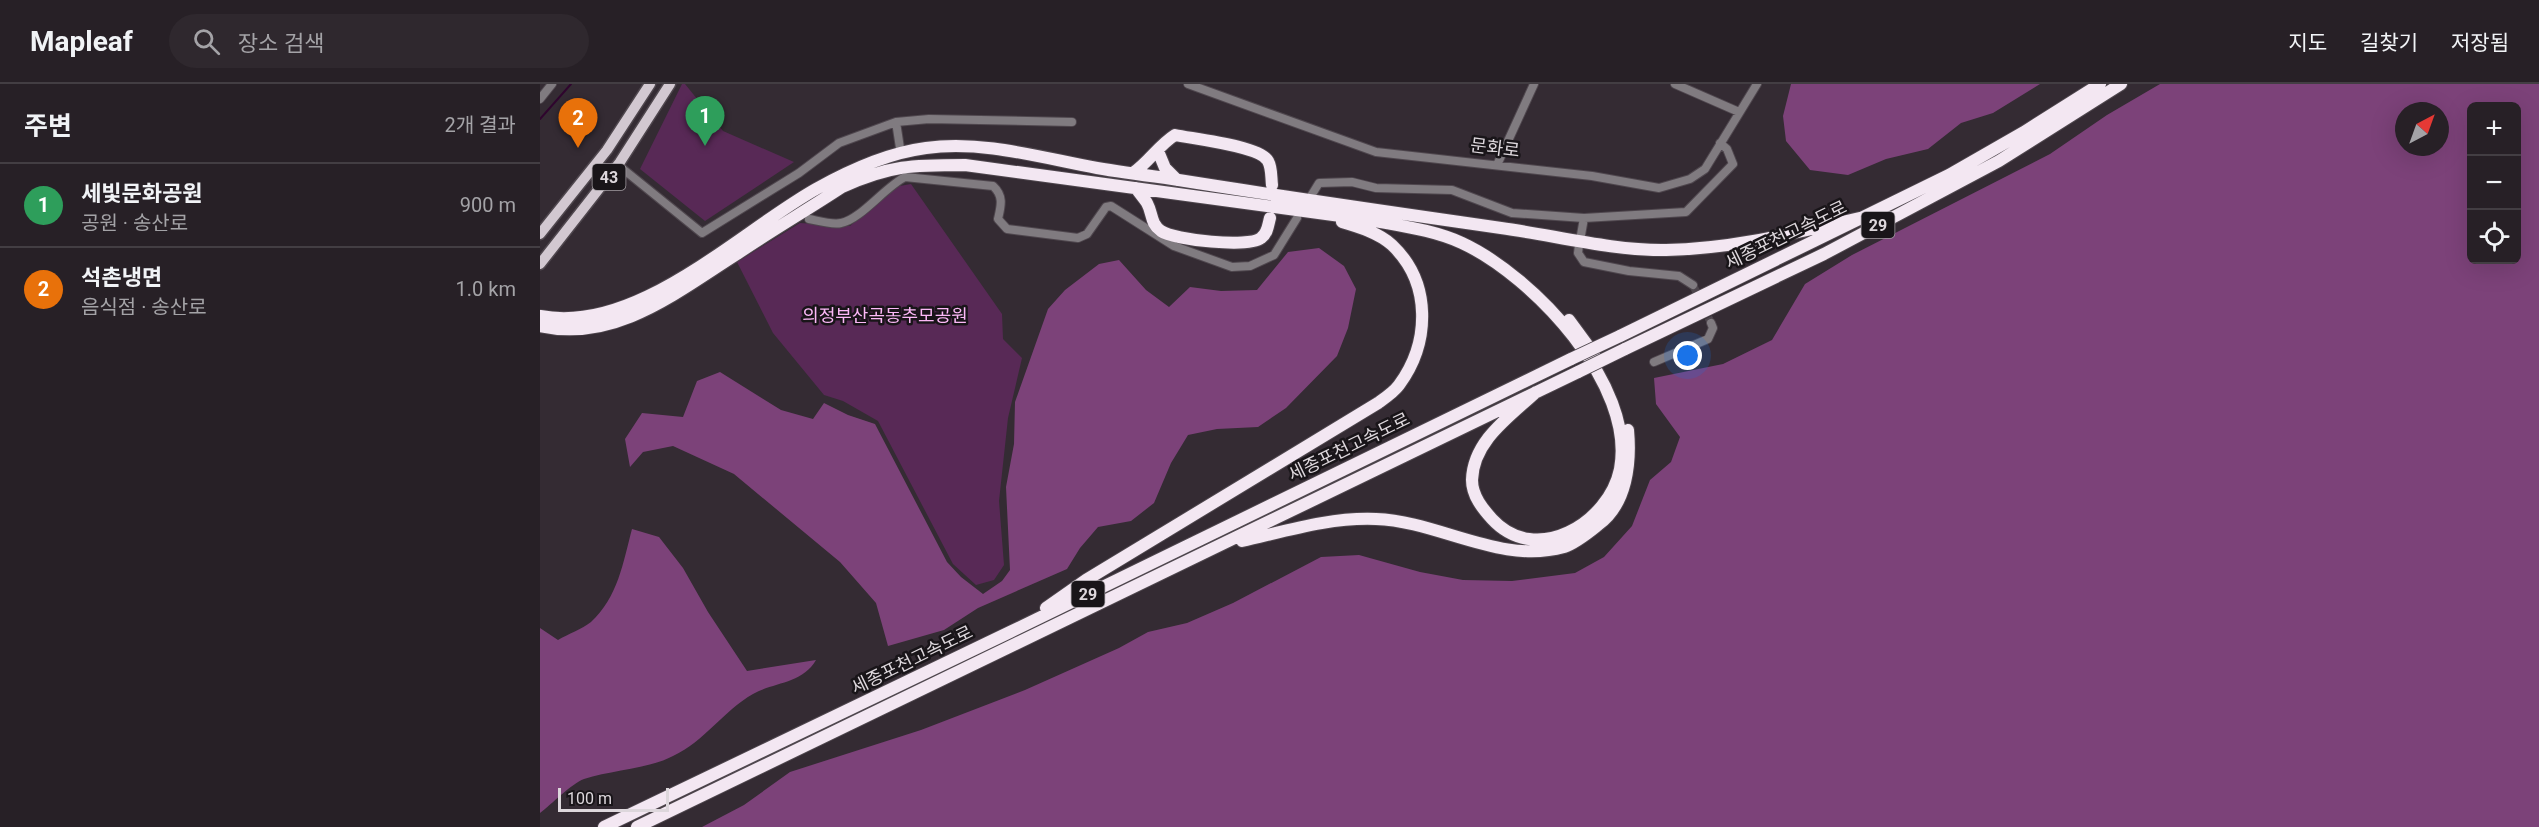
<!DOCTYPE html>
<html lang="ko">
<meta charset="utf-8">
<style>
:root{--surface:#272026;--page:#2f282e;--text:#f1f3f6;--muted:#a4a3a7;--line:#433e43;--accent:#2563eb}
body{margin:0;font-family:Roboto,"Noto Sans KR",sans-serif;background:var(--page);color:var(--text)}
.controls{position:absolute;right:18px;top:18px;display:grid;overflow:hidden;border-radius:9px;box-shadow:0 6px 24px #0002}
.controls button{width:54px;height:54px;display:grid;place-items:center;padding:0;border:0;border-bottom:2px solid var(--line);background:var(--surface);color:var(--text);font:30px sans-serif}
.compass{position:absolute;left:1855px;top:18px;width:54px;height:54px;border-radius:50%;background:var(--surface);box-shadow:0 6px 24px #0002;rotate:41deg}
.scale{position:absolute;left:18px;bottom:15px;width:111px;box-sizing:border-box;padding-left:6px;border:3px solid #ddd7dc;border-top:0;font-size:16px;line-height:21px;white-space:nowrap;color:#ddd7dc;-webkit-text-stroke:4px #191519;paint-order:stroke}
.you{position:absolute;left:1148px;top:272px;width:21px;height:21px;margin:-15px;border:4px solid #fff;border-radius:50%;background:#1a73e8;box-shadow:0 0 0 9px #1a73e833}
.badge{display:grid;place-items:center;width:39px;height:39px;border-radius:50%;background:var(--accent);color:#fff;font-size:20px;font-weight:700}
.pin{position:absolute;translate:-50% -50px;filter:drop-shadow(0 2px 3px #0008)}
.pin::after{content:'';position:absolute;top:32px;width:21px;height:18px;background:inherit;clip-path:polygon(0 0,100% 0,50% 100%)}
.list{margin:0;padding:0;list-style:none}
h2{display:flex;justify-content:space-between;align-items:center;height:78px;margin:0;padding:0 24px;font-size:26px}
h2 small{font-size:20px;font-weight:400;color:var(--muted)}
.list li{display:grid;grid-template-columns:39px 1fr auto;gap:18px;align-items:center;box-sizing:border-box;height:84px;padding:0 24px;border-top:2px solid var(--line)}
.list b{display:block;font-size:22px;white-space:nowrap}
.list p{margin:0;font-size:20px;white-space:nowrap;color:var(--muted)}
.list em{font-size:20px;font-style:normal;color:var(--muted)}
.icon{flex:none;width:33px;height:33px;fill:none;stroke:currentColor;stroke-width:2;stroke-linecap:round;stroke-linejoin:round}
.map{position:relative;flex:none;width:1999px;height:743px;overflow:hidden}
header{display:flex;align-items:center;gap:36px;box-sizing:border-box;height:84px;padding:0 30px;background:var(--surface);border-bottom:2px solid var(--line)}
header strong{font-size:28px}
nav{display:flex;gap:33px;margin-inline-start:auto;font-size:21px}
.search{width:420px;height:54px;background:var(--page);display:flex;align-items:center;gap:15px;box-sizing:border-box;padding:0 21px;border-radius:33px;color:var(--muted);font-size:22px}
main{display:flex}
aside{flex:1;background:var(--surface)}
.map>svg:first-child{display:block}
.green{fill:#582956}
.forest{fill:#7c4279;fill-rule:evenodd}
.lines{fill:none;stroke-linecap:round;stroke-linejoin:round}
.stream{stroke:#2f052e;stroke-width:2}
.minor-tunnel{stroke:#4d454c;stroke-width:8;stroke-dasharray:8 4;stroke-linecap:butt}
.minor-casing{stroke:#4f474e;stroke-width:10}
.major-casing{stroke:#4f474e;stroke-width:13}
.highway-casing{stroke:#4f474e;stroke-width:14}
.minor{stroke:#807b80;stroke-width:8}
.major{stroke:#d2c8d1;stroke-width:10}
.highway{stroke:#f3e7f2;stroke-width:12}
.highway-bridge-casing{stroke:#4f474e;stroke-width:14;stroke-linecap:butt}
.highway-bridge{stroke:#f3e7f2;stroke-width:12}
.labels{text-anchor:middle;stroke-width:5;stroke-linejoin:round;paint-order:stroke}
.shield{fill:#191519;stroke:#a29da2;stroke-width:1.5}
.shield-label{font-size:16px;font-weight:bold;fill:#ddd7dc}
.street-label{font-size:18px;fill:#ddd7dc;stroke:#191519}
.park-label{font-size:18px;fill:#fcb8f7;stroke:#191519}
</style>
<header>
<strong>Mapleaf</strong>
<div class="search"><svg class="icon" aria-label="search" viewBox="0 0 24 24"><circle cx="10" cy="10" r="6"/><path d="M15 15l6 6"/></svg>장소 검색</div>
<nav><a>지도</a><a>길찾기</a><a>저장됨</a></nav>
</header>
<main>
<aside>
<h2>주변<small>2개 결과</small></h2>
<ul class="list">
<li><span class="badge" style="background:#2e9e5b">1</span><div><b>세빛문화공원</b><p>공원 · 송산로</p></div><em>900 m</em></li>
<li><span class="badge" style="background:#e8710a">2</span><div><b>석촌냉면</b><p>음식점 · 송산로</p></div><em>1.0 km</em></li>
</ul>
</aside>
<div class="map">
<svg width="1999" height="743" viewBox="0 0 1999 743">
<rect width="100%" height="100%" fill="#342b33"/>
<path class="green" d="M142 0H145L183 47 254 78 165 137 100 85Z
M371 100 462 230 463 255 482 274 468 334 459 417 464 481 454 496 436 501 413 480 338 337 303 317 284 311 233 249 197 178 260 139 310 142 354 103Z"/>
<path class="forest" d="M1251 0H1500L1453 29 1421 39 1388 65 1346 75 1308 91 1270 86 1246 57 1243 32Z
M1620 0H1999V743H162L204 721 250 688 381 646 485 606 579 564 608 548 647 539 693 519 781 473 819 471 880 488 923 496 972 497 1035 489 1064 473 1092 442 1110 396 1131 378 1140 353 1116 320 1114 294 1183 280 1232 256 1265 200 1312 171 1510 70 1567 31ZM1976 22V176H1932V22ZM1864 27H1900V63H1864Z
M779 164 804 182 816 205 808 244 797 272 746 324 718 343 677 345 648 351 631 379 614 419 591 437 558 443 540 464 527 485 438 524 404 546 348 562 336 519 300 478 194 390 133 362 103 368 90 383 85 355 102 329 143 333 157 297 180 288 241 326 273 335 284 319 308 331 335 340 407 478 421 493 443 510 462 497 470 486 466 403 474 360 475 318 508 225 525 206 559 180 579 176 606 206 629 223 650 203 681 207 717 206 748 168Z
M92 445 119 453 143 484 168 528 207 587 276 576C262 600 234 598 213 610 183 627 165 657 133 672 109 685 71 686 44 695 31 700 12 720 0 729V544L18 556C28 550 42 545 51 538 78 513 83 479 92 445Z"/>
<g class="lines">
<path class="stream" d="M0 35 31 0"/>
<path class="minor-tunnel" d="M1153 201 1171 239"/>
<g class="minor-casing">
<path id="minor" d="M648 0 836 68 1052 92 1119 104 1150 95 1165 85 1217 0
M1135 0 1199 28
M0 15 12 0
M356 38 360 64
M78 81 162 149 259 89 299 59 356 38 389 35 532 38
M957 81 994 0
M771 112 779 99 812 98 836 104 912 106 972 129 1044 134
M269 135C279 137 292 141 301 139 320 136 345 103 365 93L453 102C464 112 461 122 458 135L467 145 538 154 547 150 566 123 571 122 634 162 692 183 710 182 734 171 757 134
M1041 151 1044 134 1146 128 1193 80 1187 65 1180 59
M1039 161 1038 169 1044 178 1089 187 1139 192 1153 201
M1114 278 1168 255 1173 244 1171 239"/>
</g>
<g class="major-casing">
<path id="major" d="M0 150 67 66 110 0
M0 180 80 78 130 0"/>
</g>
<g class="highway-casing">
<path id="highway" d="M618 67 625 84 637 96
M593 89C609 78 619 61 635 51 654 55 720 62 728 77 732 84 731 93 732 101
M596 104C599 109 604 114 607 119 613 130 610 139 621 147 634 156 709 164 721 154 728 149 728 141 730 134
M0 232C96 251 198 149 276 105 310 86 347 69 386 64 443 56 502 74 557 84 580 88 603 91 626 94 738 112 849 128 961 144 1013 151 1074 167 1126 166 1193 165 1258 148 1324 133
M1029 236 1054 270
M0 242C75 259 137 208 197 170 231 147 267 126 302 103 350 81 373 81 425 81L830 136C861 142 894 146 922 159 993 192 1096 301 1080 385 1069 439 996 483 952 435 943 425 932 412 932 396 933 357 969 333 996 308
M1080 252 1409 91 1484 48 1560 0
M1085 265 1284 170 1459 77 1581 0
M702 457C746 447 791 433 836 435 899 437 960 481 1024 463 1036 459 1048 449 1058 441 1087 420 1091 379 1088 346
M506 524 546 496 838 319C845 314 854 308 859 301 890 259 892 199 852 161 839 149 819 143 802 138
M64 743 470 548 1031 275
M97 743 1038 288"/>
</g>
<use href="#minor" class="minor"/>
<use href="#major" class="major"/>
<use href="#highway" class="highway"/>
<g class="highway-bridge-casing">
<path id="highway-bridge" d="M1031 275 1080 252
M1038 288 1085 265"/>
</g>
<use href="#highway-bridge" class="highway-bridge"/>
</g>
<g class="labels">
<g class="shield">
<rect x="52.5" y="80" width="33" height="26" rx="4.5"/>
<rect x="1321.5" y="128" width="33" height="26" rx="4.5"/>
<rect x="531.5" y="497" width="33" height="26" rx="4.5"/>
</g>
<g class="shield-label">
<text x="69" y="99">43</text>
<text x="1338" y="147">29</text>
<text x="548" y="516">29</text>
</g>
<g class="street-label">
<text transform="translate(955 64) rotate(7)" y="6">문화로</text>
<text transform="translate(1246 151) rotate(-26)" y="6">세종포천고속도로</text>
<text transform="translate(809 363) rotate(-26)" y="6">세종포천고속도로</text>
<text transform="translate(372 576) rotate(-26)" y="6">세종포천고속도로</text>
</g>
<g class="park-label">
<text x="345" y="238">의정부산곡동추모공원</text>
</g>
</g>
</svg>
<div class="controls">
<button>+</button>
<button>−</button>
<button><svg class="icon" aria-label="locate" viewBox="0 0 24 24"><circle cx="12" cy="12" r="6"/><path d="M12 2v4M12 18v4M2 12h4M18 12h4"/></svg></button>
</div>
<svg class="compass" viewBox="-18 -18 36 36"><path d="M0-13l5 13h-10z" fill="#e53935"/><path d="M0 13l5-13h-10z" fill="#a4a3a7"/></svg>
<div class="scale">100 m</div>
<div class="you"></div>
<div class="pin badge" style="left:165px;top:62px;background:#2e9e5b">1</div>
<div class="pin badge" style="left:38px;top:64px;background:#e8710a">2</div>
</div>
</main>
